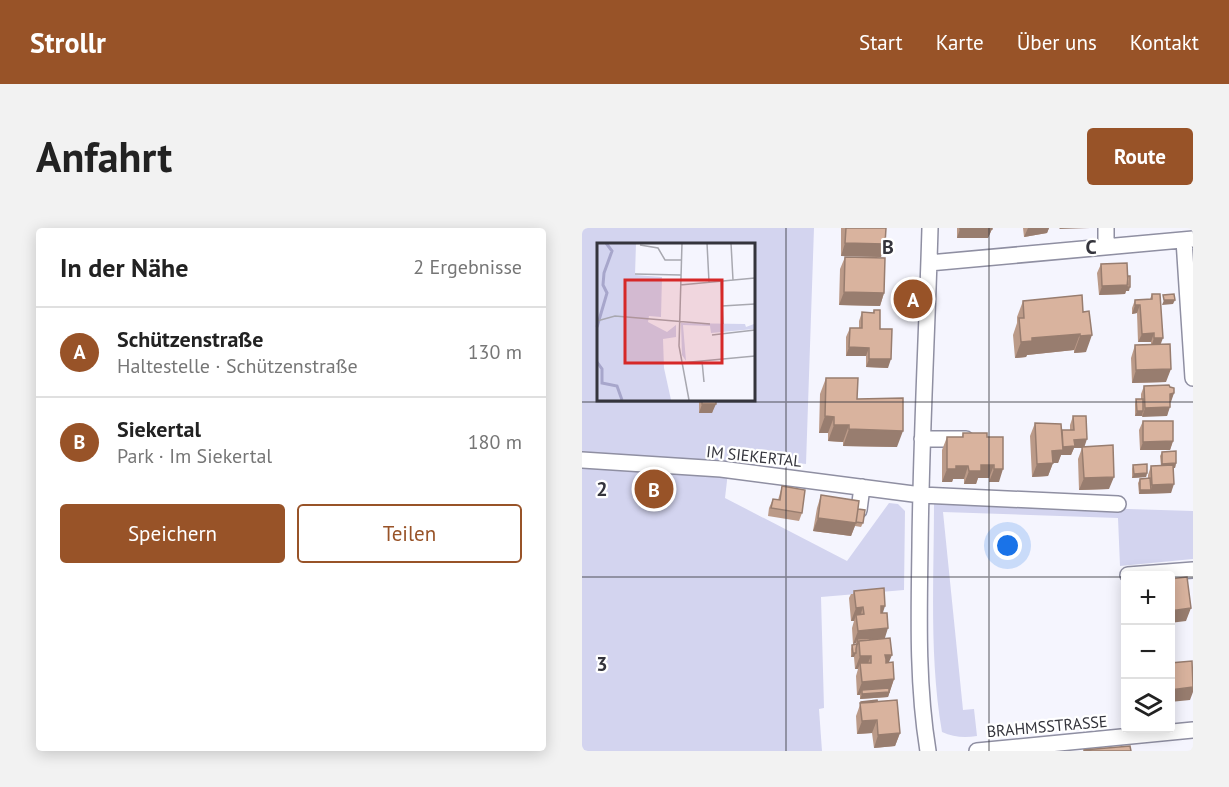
<!DOCTYPE html>
<html lang="de">
<meta charset="utf-8">
<style>
:root{--surface:#fff;--page:#f2f2f2;--text:#222;--muted:#767676;--line:#e0e0e0;--accent:#985328}
body{margin:0;font-family:"PT Sans",sans-serif;background:var(--page);color:var(--text)}
.controls{position:absolute;right:18px;bottom:18px;display:grid;overflow:hidden;border-radius:6px;box-shadow:0 3px 15px #0003}
.controls button{width:54px;height:54px;display:grid;place-items:center;padding:0;border:0;border-bottom:2px solid var(--line);background:var(--surface);color:var(--text);font:30px sans-serif}
.you{position:absolute;left:426px;top:318px;width:21px;height:21px;margin:-15px;border:4px solid #fff;border-radius:50%;background:#1a73e8;box-shadow:0 0 0 9px #1a73e833}
.badge{display:grid;place-items:center;width:39px;height:39px;border-radius:50%;background:var(--accent);color:#fff;font-size:20px;font-weight:700}
.pin{position:absolute;translate:-50% -50%;border:3px solid #fff;box-shadow:0 2px 6px #0006}
.list{margin:0;padding:0;list-style:none}
h2{display:flex;justify-content:space-between;align-items:center;height:78px;margin:0;padding:0 24px;font-size:26px}
h2 small{font-size:20px;font-weight:400;color:var(--muted)}
.list li{display:grid;grid-template-columns:39px 1fr auto;gap:18px;align-items:center;box-sizing:border-box;height:90px;padding:0 24px;border-top:2px solid var(--line)}
.list b{display:block;font-size:22px;white-space:nowrap}
.list p{margin:0;font-size:20px;white-space:nowrap;color:var(--muted)}
.list em{font-size:20px;font-style:normal;color:var(--muted)}
.actions{display:flex;gap:12px;padding:18px 24px}
.actions a{flex:1;padding:14px 0;border:2px solid var(--accent);border-radius:6px;text-align:center;font-size:21px;color:var(--accent)}
.actions .main{background:var(--accent);color:#fff}
.icon{flex:none;width:33px;height:33px;fill:none;stroke:currentColor;stroke-width:2;stroke-linecap:round;stroke-linejoin:round}
.map{position:relative;flex:none;width:611px;height:523px;overflow:hidden;border-radius:6px}
header{display:flex;align-items:center;gap:36px;box-sizing:border-box;height:84px;padding:0 30px;background:var(--accent);color:#fff}
header strong{font-size:28px}
nav{display:flex;gap:33px;margin-inline-start:auto;font-size:21px}
.intro{display:flex;align-items:center;justify-content:space-between;box-sizing:border-box;height:144px;padding:0 36px}
h1{margin:0;font-size:42px}
.button{padding:15px 27px;border-radius:6px;background:var(--accent);color:#fff;font-size:21px;font-weight:700}
main{display:flex;gap:36px;padding:0 36px}
aside{flex:1;background:var(--surface);border-radius:6px;box-shadow:0 3px 15px #0003}
.map>svg:first-child{display:block}
.green{fill:#d3d4ef;fill-rule:evenodd}
.lines{fill:none;stroke-linecap:round;stroke-linejoin:round}
.minor-casing{stroke:#8f8fa2;stroke-width:18}
.minor{stroke:#fff;stroke-width:15}
.wall{fill:#bb9a88}
.shaded-wall{fill:#987d6f}
.building{fill:#d9b39e;stroke:#987d6f;stroke-width:1.5}
.grid{fill:none;stroke:#34343c;stroke-width:1.5;stroke-opacity:0.55}
.labels{text-anchor:middle;stroke-width:4.5;stroke-linejoin:round;paint-order:stroke}
.street-label{font-size:16px;fill:#34343c;stroke:#fff}
.inset-river{fill:none;stroke:#a7a6cb;stroke-width:3}
.inset-road{fill:none;stroke:#a8a8b0;stroke-width:1.5}
.view{fill:#d62828;fill-opacity:0.15;stroke:#d62828;stroke-width:3}
.inset-edge{fill:none;stroke:#34343c;stroke-width:3}
.grid-label{font-size:20px;text-anchor:middle;font-weight:bold;fill:#34343c;stroke:#fff;stroke-width:4.5;stroke-linejoin:round;paint-order:stroke}
</style>
<header>
<strong>Strollr</strong>
<nav><a>Start</a><a>Karte</a><a>Über uns</a><a>Kontakt</a></nav>
</header>
<div class="intro"><h1>Anfahrt</h1><a class="button">Route</a></div>
<main>
<aside>
<h2>In der Nähe<small>2 Ergebnisse</small></h2>
<ul class="list">
<li><span class="badge">A</span><div><b>Schützenstraße</b><p>Haltestelle · Schützenstraße</p></div><em>130 m</em></li>
<li><span class="badge">B</span><div><b>Siekertal</b><p>Park · Im Siekertal</p></div><em>180 m</em></li>
</ul>
<div class="actions"><a class="main">Speichern</a><a>Teilen</a></div>
</aside>
<div class="map">
<svg width="611" height="523" viewBox="0 0 611 523">
<rect width="100%" height="100%" fill="#f5f5fe"/>
<path class="green" d="M0 0H232L224 236 148 227 143 270 265 333 307 275 316 276 323 283 322 362 239 369 242 480 237 481 240 523H0ZM16 16H171V171H16Z
M352 275 611 283V331L538 338 536 290 361 284 381 482 392 481 395 508C382 510 371 509 360 504 347 428 352 351 352 275Z"/>
<g class="lines">
<g class="minor-casing">
<path id="minor" d="M524 0V18
M602 12 611 150
M347 35 611 11
M340 211H384
M0 232 139 241 339 267 536 276
M277 282 280 259
M546 347 611 342
M346 523C335 456 337 387 338 319 339 212 345 106 348 0
M395 523 611 502"/>
</g>
<use href="#minor" class="minor"/>
</g>
<path class="wall" d="M259 0H304L299 29 259 28Z
M375 0H410V1L406 10H375Z
M441 0H467L465 5 442 9Z
M263 29 302 65 298 78 257 77 258 41Z
M519 36 546 48 547 63H544L543 66 517 67 515 45Z
M570 66 584 154 550 155 549 130 553 117H569V114H556L555 85 550 86V80L553 72 568 71Z
M500 67 504 124 492 125V122L445 127 444 129 433 130 431 107 435 95V89L441 73Z
M292 82 298 101 306 140 284 139V128H264V109L268 100H277V93L280 84 291 85Z
M244 150 275 171 315 219 261 218V214L246 213V205H237L238 166Z
M562 158 588 159 592 165 588 174 585 188H553V176L554 171H559V166Z
M117 171H134L130 185H117Z
M491 188 502 218 527 261 497 262 496 231 500 220H492L489 227H479L476 235H471L466 248 450 249 448 208 453 195 480 202H488V197Z
M561 193 591 213 588 222H558L557 202Z
M381 205 405 209 417 254H407V250H396L394 256H382V251H371L370 254H360V222L365 209H380Z
M580 224 594 235 593 240H592L589 265 557 266 556 255 558 251 566 250V247L569 238H579L578 228Z
M551 237 565 245 564 249 550 250V241Z
M200 258 220 285 217 293 186 288 187 280 191 271 196 272Z
M239 267 276 281 281 295 279 299 273 298 269 308 231 303 235 280Z
M272 363 303 411 307 434 312 451 306 469 278 471V467H275L274 448 276 441H273L272 429H269V421L270 417H274V415L271 416 270 400 272 393H269L267 370 269 366H271Z
M279 474H295L318 505 313 518 292 520 290 505 275 506 274 488Z"/>
<path class="shaded-wall" d="M446 0H467L465 5 442 9Z
M478 0H508L477 1Z
M378 1H410L406 10H375Z
M263 15 303 16 299 29 259 28Z
M546 57 548 59 547 63H544L543 66 517 67 520 58Z
M262 64 302 65 298 78 257 77Z
M582 72H593L591 76 580 77Z
M553 77H558L555 85 550 86Z
M572 105 569 114H556L560 106Z
M498 106 492 122 445 127 444 129 433 130 439 114 450 110Z
M510 107 504 124 492 125 498 108Z
M572 110H581L578 118 569 119Z
M267 119 287 120 284 128H264Z
M287 131H309L306 140 284 139Z
M589 141 584 154 550 155 554 142Z
M592 165 589 174 585 175 588 166Z
M120 176H134L130 185H117Z
M588 179 585 188 560 189 563 180Z
M555 183H561L560 188H553Z
M243 188 252 189 246 205H237Z
M252 197H267L261 214 246 213Z
M267 201 321 203 315 219 261 218Z
M505 211 502 220H492L489 227H479L476 235H471L466 248 450 249 455 236 470 223 492 212Z
M591 213 588 222H558L561 214Z
M594 235 593 240H579L580 236Z
M399 237H412L407 250H396L394 256H382L387 243Z
M374 238H386L382 251H371L370 254H360L365 241Z
M412 241H421L417 254H407Z
M565 245 564 249 550 250 552 246Z
M532 249 527 261 497 262 502 250Z
M592 256 589 265 557 266 558 262H569L570 257Z
M236 290 274 295 269 308 231 303Z
M299 378H303L299 391Z
M281 379 277 392 274 387 272 393H269L274 380Z
M609 380 604 393 588 395V383Z
M306 400 302 413H277L275 411 274 415 271 416 276 403Z
M271 425H274L272 429H269Z
M303 427H310L305 439Z
M278 428H289L284 440 278 435 276 441H273Z
M312 451 306 469 278 471 280 466V462L278 467H275L280 454Z
M611 459V464L608 472 588 474V462Z
M295 492 290 505 275 506 280 493Z
M318 505 313 518 292 520 296 507Z"/>
<path class="building" d="M264 0H304L303 16 263 15Z
M378 0H410V1H378Z
M263 29 303 30 302 65 262 64Z
M545 35 546 57 520 58 519 36Z
M546 48H548V59H545Z
M570 66H578L581 110H572V105L560 106 558 77H553V72L570 71Z
M592 66 593 72H582L581 67Z
M500 67 501 84 507 83 510 107 498 108V106L450 110V113L439 114 437 90H442L441 73Z
M292 82H298V101H310L309 131H287V120L267 119 268 100H280V84L292 85Z
M588 116 589 141 554 142 553 117Z
M244 150H276L275 171 321 170V203L267 201V197H252V189L243 188Z
M587 157 588 159 592 160V165L588 166V179L563 180 562 158Z
M120 171H134V176H120Z
M554 171H561V183H555Z
M491 188H504L505 211 492 212 493 218 481 219 480 202H492Z
M561 193H591V213L561 214Z
M453 195 479 196 481 222 470 223 471 235 455 236Z
M381 205H405V209H421V241H412V237H399V243H387L386 238H374V241H365V209H381Z
M531 217 532 249 502 250 500 219Z
M594 223V235L580 236V224Z
M565 236V245L552 246 551 237Z
M591 237 592 256 570 257 569 238Z
M568 250 569 262H558V251Z
M200 258 223 262 220 285 189 280 191 271 198 272Z
M239 267 277 273 274 295 236 290Z
M276 281 283 282 281 295 274 294Z
M605 349 609 380 588 383V351Z
M302 360 303 378H299V385H305L306 400 276 403 274 387 282 386 281 379 274 380 272 363Z
M288 410V412L277 413 276 415 275 411Z
M308 410 310 427H303L304 431V435L311 434 312 451 280 454 278 435H289V428H278L277 413Z
M275 416 274 421V425H271L270 417Z
M610 433 611 459 588 462V435Z
M307 460V464L280 466V462Z
M295 472V474L279 475V474Z
M315 472 318 505 296 507 295 492 280 493 278 475Z
M548 518 549 523H502V522Z"/>
<path class="grid" d="M204 0V523M407 0V523M0 174H611M0 349H544M588 349H611"/>
<g class="labels">
<g class="street-label">
<text transform="translate(172 228) rotate(6)" y="6">IM SIEKERTAL</text>
<text transform="translate(465 498) rotate(-5)" y="6">BRAHMSSTRASSE</text>
</g>
</g>
<g transform="translate(15 15)">
<rect width="158" height="158" fill="#f5f5fe"/>
<path d="M0 0H39L38 32 65 34 64 74 52 73 51 79 70 89 79 82V94L66 96 67 125 74 157H0ZM84 80 148 81 149 84 157 81V86L114 90 113 83 86 82 89 118 85 112Z" fill="#d3d4ef"/>
<path class="inset-river" d="M0 84 10 50 6 42 7 30 15 8 9 0M0 119 5 126V140L20 143 25 157"/>
<path class="inset-road" d="M85 0 82 103 92 157M110 0 112 39M134 0 136 37M43 2 61 5 68 17H84M38 31 84 32M124 38 126 81M83 42 158 35M125 63 158 61M0 78 18 73 113 81M115 92 158 87M105 118 107 139M83 120 158 113"/>
<path class="view" d="M28 37H125V120H28Z"/>
<rect width="158" height="158" class="inset-edge"/>
</g>
<g class="grid-label">
<text x="306" y="26">B</text>
<text x="509" y="26">C</text>
<text x="20" y="268">2</text>
<text x="20" y="443">3</text>
</g>
</svg>
<div class="controls">
<button>+</button>
<button>−</button>
<button><svg class="icon" aria-label="layers" viewBox="0 0 24 24"><path d="M12 4l9 5-9 5-9-5zM3 14l9 5 9-5"/></svg></button>
</div>
<div class="you"></div>
<div class="pin badge" style="left:331px;top:71px">A</div>
<div class="pin badge" style="left:72px;top:261px">B</div>
</div>
</main>
